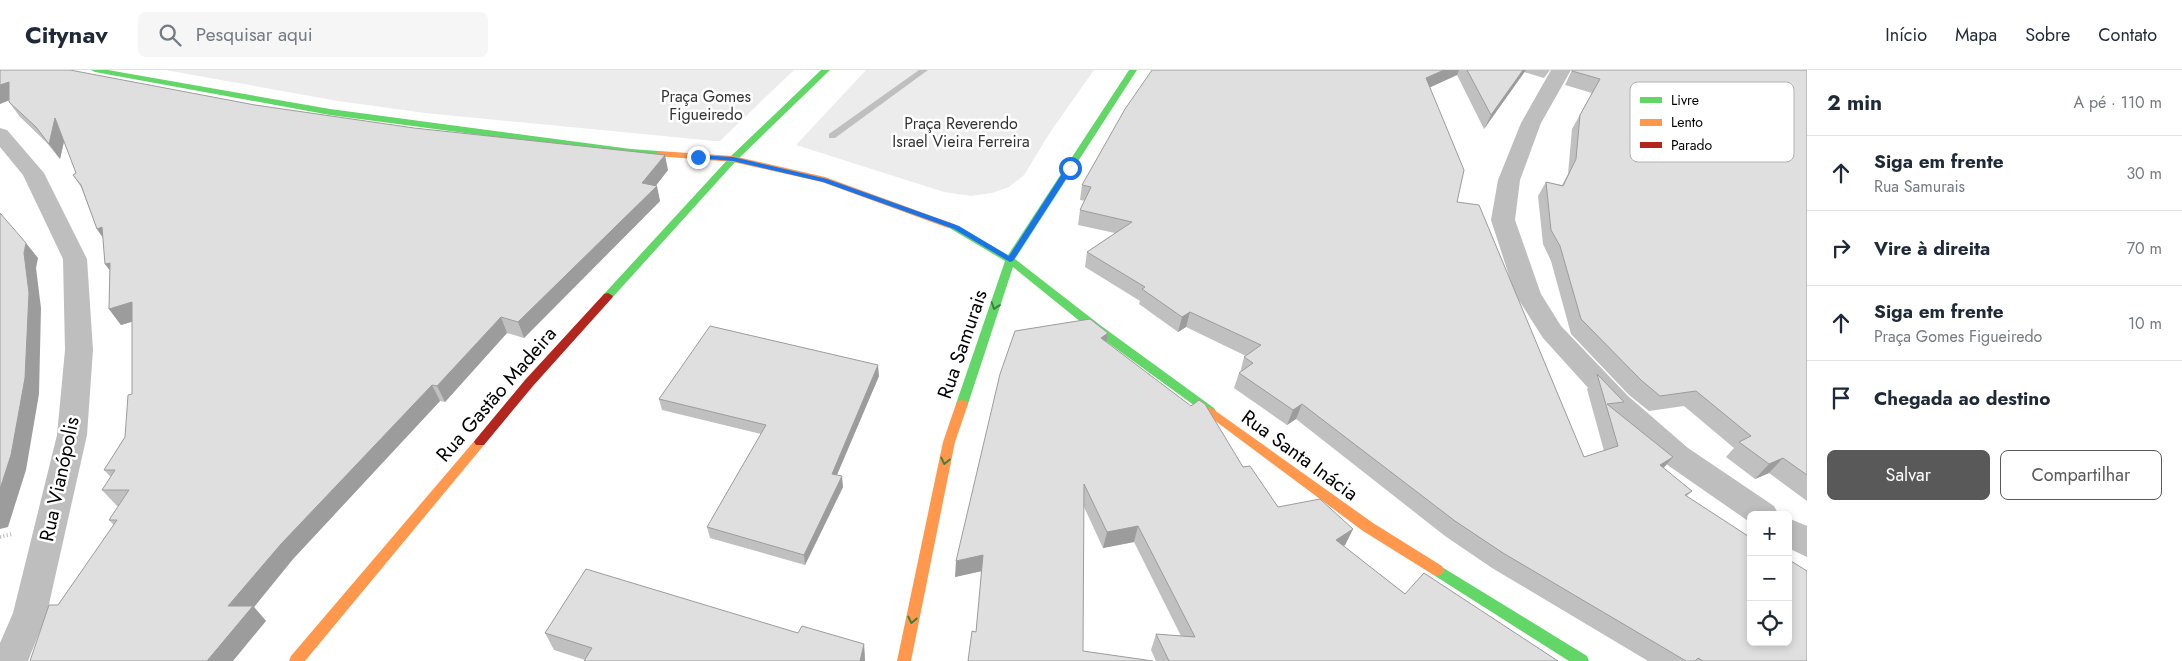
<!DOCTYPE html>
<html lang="pt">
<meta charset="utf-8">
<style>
:root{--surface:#fff;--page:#f6f6f7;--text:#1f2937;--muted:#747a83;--line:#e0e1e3;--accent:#595959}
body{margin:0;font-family:Jost,sans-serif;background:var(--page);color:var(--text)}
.controls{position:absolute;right:15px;bottom:15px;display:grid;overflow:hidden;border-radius:8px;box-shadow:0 2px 8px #0003}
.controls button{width:45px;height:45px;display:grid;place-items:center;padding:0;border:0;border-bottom:1px solid var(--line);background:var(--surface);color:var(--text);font:25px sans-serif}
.stop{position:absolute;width:15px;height:15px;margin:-11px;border:4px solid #1a73e8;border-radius:50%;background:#fff}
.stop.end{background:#1a73e8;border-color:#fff;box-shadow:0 1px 5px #0008}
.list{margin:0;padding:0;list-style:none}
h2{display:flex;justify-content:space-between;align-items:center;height:65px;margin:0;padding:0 20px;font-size:21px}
h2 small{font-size:16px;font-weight:400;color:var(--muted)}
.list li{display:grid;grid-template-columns:32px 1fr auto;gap:15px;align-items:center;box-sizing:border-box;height:75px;padding:0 20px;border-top:1px solid var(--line)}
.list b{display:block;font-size:19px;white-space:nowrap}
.list p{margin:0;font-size:16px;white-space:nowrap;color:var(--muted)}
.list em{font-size:16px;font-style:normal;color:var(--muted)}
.actions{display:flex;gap:10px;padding:15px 20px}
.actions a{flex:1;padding:11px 0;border:1px solid var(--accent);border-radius:8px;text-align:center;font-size:18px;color:var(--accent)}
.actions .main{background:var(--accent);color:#fff}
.icon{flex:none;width:28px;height:28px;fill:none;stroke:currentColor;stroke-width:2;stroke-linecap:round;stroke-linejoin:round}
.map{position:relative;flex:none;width:1807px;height:591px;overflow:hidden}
header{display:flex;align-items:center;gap:30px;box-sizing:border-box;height:70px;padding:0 25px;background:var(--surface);border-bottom:1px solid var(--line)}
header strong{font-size:24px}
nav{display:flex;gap:28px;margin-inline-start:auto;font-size:18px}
.search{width:350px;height:45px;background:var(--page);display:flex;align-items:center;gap:12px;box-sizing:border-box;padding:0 18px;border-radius:8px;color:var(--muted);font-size:19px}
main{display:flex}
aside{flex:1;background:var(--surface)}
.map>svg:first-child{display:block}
.green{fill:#ececec}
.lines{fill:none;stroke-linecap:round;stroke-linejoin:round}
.stream{fill:#bfbfbf;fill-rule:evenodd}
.path{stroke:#b9b9b9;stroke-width:4;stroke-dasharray:1 2.5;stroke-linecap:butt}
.street{fill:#bebebe;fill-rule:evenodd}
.fast{fill:#63d668;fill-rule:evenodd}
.slow{fill:#ff974d;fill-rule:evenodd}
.jam{fill:#b3261e;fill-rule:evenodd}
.wall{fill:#c0c0c0}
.shaded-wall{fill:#9c9c9c}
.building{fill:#dfdfdf;stroke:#9c9c9c}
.oneway{stroke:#3b803e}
.route{fill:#1a73e8}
.labels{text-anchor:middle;stroke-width:5;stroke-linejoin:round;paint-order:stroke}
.far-park-label{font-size:16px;fill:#333;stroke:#fff}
.street-label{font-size:20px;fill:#000;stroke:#fff}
.key{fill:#fff;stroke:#b2b2b2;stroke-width:1}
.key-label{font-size:14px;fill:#000}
</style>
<header>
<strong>Citynav</strong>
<div class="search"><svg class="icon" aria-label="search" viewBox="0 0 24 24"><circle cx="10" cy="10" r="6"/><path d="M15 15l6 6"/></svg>Pesquisar aqui</div>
<nav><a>Início</a><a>Mapa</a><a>Sobre</a><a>Contato</a></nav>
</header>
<main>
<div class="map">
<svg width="1807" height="591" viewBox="0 0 1807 591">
<rect width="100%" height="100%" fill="#fff"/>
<path class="green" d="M165 0H794L725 66 720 71H715L425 43 338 31Z
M866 0H1094L1051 61 1024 105 1009 117 992 123 971 126 944 122 796 75Z"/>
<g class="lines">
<path class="stream" d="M919 0H928L835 68H829V64Z"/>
<path class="path" d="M0 467 12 464"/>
<path class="street" d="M1551 0H1571L1541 53 1520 110 1515 150 1541 224 1561 256 1628 326 1688 378 1774 436 1779 445H1751V453L1666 394 1608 340 1543 268 1515 224 1491 150 1498 110 1521 53Z
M0 58 7 60 44 103 87 189 93 280 87 365 47 543 28 591H0V573L13 543 57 365 65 280 63 189 23 105 0 77Z
M1788 448 1807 456V487L1788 478Z"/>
<path class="fast" d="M91 0H108L330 39 631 79 659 81 663 84 659 87 631 85 330 45 95 2Z
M821 0H830L736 91 612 228H604L603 226 604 224 730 87Z
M1129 0H1137L1015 189 1100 255 1214 338 1216 341 1214 344H1206L1092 261 1013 197 968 334 966 337H958L956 334 1005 191 946 156 948 154H954L1008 185Z
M1437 494 1587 586 1589 591H1569L1432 504 1430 500 1432 496Z"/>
<path class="slow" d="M659 81 733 86 825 107 954 154 956 156 954 158H948L822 112 733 92 656 86 655 84Z
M962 330 966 331 968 334 955 372 911 591H897L943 372 956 334 958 331Z
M1210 337 1373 453 1442 496 1444 500 1442 504 1437 506 1432 504 1363 461 1206 344 1204 341 1206 338Z
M480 367 484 369 486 372 484 375 305 591H289L291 586 476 369Z"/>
<path class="jam" d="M608 223 613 226 612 228 533 316 484 375H476L474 372 476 369 525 310 604 224Z"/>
</g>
<path class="wall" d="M0 0 255 35 668 100 656 115 660 131 524 268 507 263 445 332 440 331 293 489 254 537 266 551 58 535 114 455 109 450 119 436H117L102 420 111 407 104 400 125 367 132 324V252L121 255 109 239 110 200 105 194 103 168 97 159 81 117 73 105 76 103 64 71 60 89 46 72 20 47 9 32V30L0 34Z
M1152 0H1550L1544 8 1524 2 1484 59 1457 5 1430 17 1457 132 1584 387 1604 381 1587 319 1597 304 1624 332 1616 342 1673 387 1663 398 1692 421 1687 426 1807 591H1648L1492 498 1445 466 1296 349 1287 355 1234 318 1239 303H1240L1244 287 1246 286 1186 257 1178 262 1139 234 1140 231 1085 197 1087 182 1115 163 1078 155 1080 140 1085 131 1080 130 1082 115Z
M1572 0H1807V431L1769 403 1755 409 1726 387 1734 378 1684 336 1649 341 1629 325 1571 264 1551 191 1543 174 1538 126 1546 112 1562 115 1568 104 1572 59 1592 23 1565 15Z
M1106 272 1243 397 1278 437 1353 459 1345 475 1343 476 1405 524 1558 591H1156L1151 580 1156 564 1181 566 1134 472 1103 478 1084 437 968 591 976 562 982 501 955 507Z
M879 306 837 405 843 417 805 495 710 468 707 457 761 364 662 340 659 329Z
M545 563H798L864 574 865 591H584L585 590 554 580Z"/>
<path class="shaded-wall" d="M1444 0H1459L1457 5 1420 22 1426 8Z
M1523 0H1526L1484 59 1491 45Z
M9 12 19 26 0 34V15Z
M55 48 66 63 60 89 49 74Z
M665 85 668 100 651 122 657 116 660 131 524 268 518 252 642 113Z
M102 157 108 175 97 159Z
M26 173 38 188 36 198 41 238 39 324 26 400 8 457 0 459V419L24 183Z
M110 193 117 210 105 194Z
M132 232 143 248 121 255 109 239Z
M1190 242 1186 257 1178 262 1182 247Z
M501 247 507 263 445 332 437 316Z
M1108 263 1105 280 1101 268Z
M878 295 879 306 833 414 832 404Z
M432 315 440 331 293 489 254 537 266 551 233 591H207L228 536 281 474Z
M1302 334 1296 349 1287 355 1293 340Z
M1673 387 1661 401 1660 395Z
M1783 388 1769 403 1755 409 1769 394Z
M842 406 843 417 805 495 804 485Z
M1138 456 1134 472 1103 478 1107 462Z
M1353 459 1345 475 1327 486 1336 470Z
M983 485 982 501 955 507 956 491Z
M864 574 865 591H860Z"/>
<path class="building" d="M0 0H70L255 35 414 58 665 85 642 113 657 116 518 252 501 247 437 316 432 315 281 474 228 536H253L207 591H30L49 535H58L117 450H109L129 420H102L115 400H104L125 367 128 325 132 324V232L109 239 110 193 105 194 102 157 97 159 81 115 73 105 76 103 55 48 49 74 36 57 9 32V12L0 15Z
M1152 0H1444L1426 8 1464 100 1457 132 1479 135 1584 387 1618 376 1597 304 1624 332 1607 334 1673 387 1660 395 1692 421 1685 425 1751 468V572H1788V492L1791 491 1807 501V591H1703L1698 588 1695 591H1686L1503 483 1455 451 1302 334 1293 340 1239 303 1253 293 1244 287 1261 275 1190 242 1182 247 1142 219 1145 217 1087 182 1132 152 1080 140 1091 117 1082 115 1125 39Z
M1467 0H1523L1491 45Z
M1572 0H1807V405L1783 388 1769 394 1739 372 1751 366 1696 321 1660 326 1641 310 1581 249 1560 176 1551 160 1546 112 1563 116 1576 89 1580 45 1600 9 1572 1Z
M0 143 26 173 24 183 29 223 25 308 11 385 0 419Z
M1090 249 1108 263 1101 268 1191 336 1199 330 1205 334 1243 397 1250 396 1278 437 1320 429 1353 459 1336 470 1405 524 1424 503 1558 591H1169L1156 564 1195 567 1138 456 1107 462 1084 414 1083 581 1153 591H968L972 561 976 562 983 485 956 491 1000 304 1015 261Z
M710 256 878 295 832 404 842 406 804 485 707 457 766 355 659 329Z
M586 499 798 563 802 556 864 574 860 591H584L592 578 545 563Z"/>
<defs><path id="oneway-chevron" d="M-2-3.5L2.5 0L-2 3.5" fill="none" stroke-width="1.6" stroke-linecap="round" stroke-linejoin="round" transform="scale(1.25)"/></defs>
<g class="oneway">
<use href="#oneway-chevron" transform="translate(995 236) rotate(109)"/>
<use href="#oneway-chevron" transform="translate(945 391) rotate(102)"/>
<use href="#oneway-chevron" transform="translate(912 550) rotate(102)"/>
</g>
<path class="route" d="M698 85 733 87 827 109 959 156 1009 186 1067 96 1073 98 1013 191 1010 192 954 159 823 112 733 91 696 88 695 87Z"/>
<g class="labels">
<g class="far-park-label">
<text x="706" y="32">Praça Gomes<tspan x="706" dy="18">Figueiredo</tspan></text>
<text x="961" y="59">Praça Reverendo<tspan x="961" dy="18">Israel Vieira Ferreira</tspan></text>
</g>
<g class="street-label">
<text transform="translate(962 274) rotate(-71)" y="7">Rua Samurais</text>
<text transform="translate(496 324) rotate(-49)" y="7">Rua Gastão Madeira</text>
<text transform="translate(1300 385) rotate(36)" y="7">Rua Santa Inácia</text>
<text transform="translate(59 409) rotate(-78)" y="7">Rua Vianópolis</text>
</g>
</g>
<rect x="1630" y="12" width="164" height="80" rx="8" class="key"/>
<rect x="1640" y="27" width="22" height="6" fill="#63d668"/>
<rect x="1640" y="49" width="22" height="7" fill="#ff974d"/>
<rect x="1640" y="72" width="22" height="6" fill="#b3261e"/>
<g class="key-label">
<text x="1671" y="35">Livre</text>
<text x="1671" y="57">Lento</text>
<text x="1671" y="80">Parado</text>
</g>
</svg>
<div class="controls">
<button>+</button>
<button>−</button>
<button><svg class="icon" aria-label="locate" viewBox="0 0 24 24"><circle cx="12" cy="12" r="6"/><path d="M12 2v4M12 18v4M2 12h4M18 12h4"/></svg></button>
</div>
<div class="stop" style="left:1070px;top:98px"></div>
<div class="stop end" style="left:698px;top:87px"></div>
</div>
<aside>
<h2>2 min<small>A pé · 110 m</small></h2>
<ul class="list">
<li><svg class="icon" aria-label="ahead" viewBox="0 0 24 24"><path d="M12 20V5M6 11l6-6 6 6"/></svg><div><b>Siga em frente</b><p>Rua Samurais</p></div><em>30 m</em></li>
<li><svg class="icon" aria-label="right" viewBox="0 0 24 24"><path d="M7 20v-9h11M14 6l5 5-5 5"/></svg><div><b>Vire à direita</b></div><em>70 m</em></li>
<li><svg class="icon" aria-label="ahead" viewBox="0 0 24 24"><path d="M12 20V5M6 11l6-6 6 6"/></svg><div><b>Siga em frente</b><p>Praça Gomes Figueiredo</p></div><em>10 m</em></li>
<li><svg class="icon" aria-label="arrive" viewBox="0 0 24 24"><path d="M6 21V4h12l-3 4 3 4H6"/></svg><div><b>Chegada ao destino</b></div></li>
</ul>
<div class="actions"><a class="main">Salvar</a><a>Compartilhar</a></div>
</aside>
</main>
